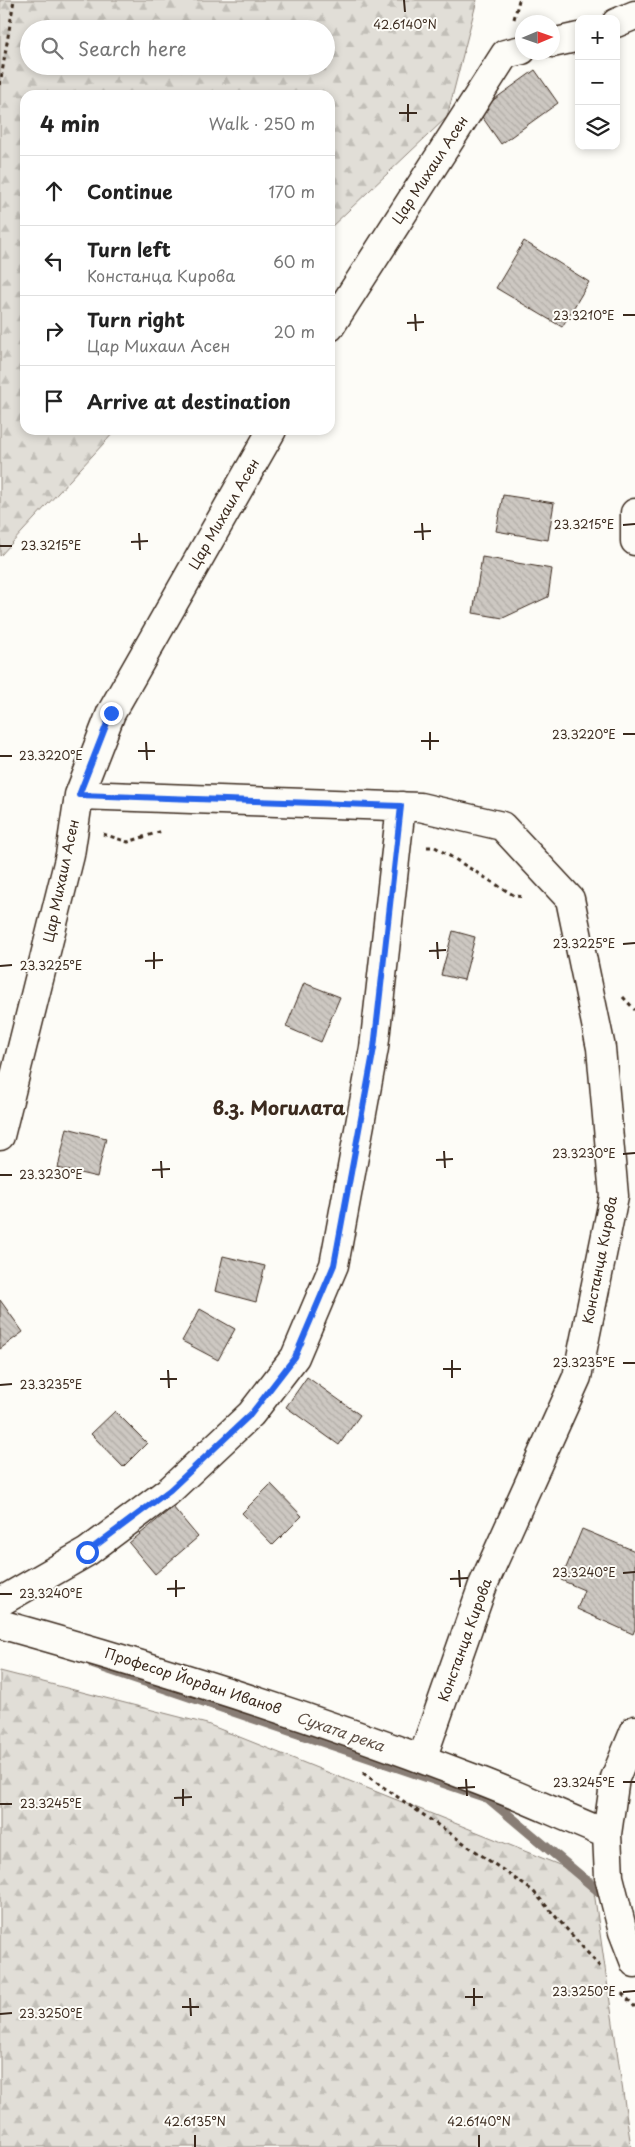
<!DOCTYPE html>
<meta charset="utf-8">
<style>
:root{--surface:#fff;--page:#f6f6f6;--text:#222;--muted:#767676;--line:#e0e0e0}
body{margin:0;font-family:"Playpen Sans",sans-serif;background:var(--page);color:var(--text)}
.controls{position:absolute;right:15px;top:15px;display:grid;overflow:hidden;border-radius:10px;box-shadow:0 2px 8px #0003}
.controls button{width:45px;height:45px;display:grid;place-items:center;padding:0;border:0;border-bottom:1px solid var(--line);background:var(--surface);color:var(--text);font:25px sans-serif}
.compass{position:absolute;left:515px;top:15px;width:45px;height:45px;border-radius:50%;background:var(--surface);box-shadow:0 2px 8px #0003;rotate:88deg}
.stop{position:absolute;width:15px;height:15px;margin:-11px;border:4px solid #2563eb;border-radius:50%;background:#fff}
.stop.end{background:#2563eb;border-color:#fff;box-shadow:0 1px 5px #0008}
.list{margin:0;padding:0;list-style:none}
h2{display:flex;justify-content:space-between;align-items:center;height:65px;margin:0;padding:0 20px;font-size:21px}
h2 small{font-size:16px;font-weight:400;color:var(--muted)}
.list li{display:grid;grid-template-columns:32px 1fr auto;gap:15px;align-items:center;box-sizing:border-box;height:70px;padding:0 20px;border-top:1px solid var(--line)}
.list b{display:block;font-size:19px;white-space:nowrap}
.list p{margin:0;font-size:16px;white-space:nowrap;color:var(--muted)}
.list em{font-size:16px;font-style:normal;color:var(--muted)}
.icon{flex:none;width:28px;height:28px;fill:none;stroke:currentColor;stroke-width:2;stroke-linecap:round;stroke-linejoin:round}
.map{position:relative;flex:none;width:635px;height:2147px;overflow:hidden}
.search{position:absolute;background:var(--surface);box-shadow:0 2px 8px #0003;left:20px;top:20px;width:315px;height:55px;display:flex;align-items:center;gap:12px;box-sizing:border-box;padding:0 18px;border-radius:28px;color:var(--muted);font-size:19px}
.panel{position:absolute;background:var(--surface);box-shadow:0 2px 8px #0003;left:20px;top:90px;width:315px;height:345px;border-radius:15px}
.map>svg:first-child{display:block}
.forest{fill:url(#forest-firs);stroke:#8e847a;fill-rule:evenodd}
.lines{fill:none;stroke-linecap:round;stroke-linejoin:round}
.stream{stroke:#887d74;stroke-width:10}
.building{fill:url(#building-back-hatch);stroke:#3b2a1e}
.minor-casing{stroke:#3b2a1e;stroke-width:31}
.path{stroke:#3b2a1e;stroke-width:3;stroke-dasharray:4 4;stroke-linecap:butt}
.minor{stroke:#fdfcf7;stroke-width:28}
.route{stroke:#2563eb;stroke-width:6}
.ticks{fill:none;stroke:#3b2a1e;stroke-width:2}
.labels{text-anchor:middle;stroke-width:4;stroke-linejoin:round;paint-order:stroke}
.street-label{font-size:14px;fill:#3b2a1e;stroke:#fdfcf7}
.water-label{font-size:15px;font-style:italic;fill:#615349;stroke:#fdfcf7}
.district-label{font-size:19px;font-weight:bold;fill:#3b2a1e;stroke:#fdfcf7}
.ticks-label{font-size:12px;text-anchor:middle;fill:#3b2a1e;stroke:#fdfcf7;stroke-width:4;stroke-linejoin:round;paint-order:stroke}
</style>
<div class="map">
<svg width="635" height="2147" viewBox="0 0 635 2147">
<defs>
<pattern id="forest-firs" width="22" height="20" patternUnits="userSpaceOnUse" patternTransform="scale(1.25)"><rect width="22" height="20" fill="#e1ded7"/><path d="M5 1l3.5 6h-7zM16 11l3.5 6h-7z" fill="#c2bfb8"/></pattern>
<pattern id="building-back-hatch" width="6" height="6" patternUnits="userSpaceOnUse" patternTransform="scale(1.25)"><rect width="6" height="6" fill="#cdc8c2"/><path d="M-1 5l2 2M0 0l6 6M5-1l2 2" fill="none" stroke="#b1aca6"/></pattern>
</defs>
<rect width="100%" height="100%" fill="#fdfcf7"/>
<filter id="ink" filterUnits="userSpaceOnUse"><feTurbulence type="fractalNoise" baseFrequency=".02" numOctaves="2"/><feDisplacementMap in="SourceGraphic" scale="10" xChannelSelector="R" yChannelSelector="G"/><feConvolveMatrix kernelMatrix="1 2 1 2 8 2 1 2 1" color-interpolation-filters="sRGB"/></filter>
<g filter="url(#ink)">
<path class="forest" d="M0 0H477L447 117 330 228V95H25V430H116L0 556ZM29 29H326V66H29Z
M0 1671 207 1724 592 1878 631 2147H0Z"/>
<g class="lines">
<path class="stream" d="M93 1664 488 1798 608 1899"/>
</g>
<path class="building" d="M535 70 558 103 501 144 478 111Z
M524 241 589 282 562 327 496 288Z
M503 495 554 503 548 540 496 531Z
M482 557 552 569 548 597 503 618 473 613Z
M453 931 475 937 464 980 441 975Z
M304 983 340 997 321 1042 286 1027Z
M67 1128 106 1138 97 1177 58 1168Z
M223 1256 265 1266 256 1302 215 1291Z
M0 1300 23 1332 0 1349Z
M200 1309 235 1329 218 1360 182 1341Z
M307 1377 360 1415 339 1445 286 1407Z
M115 1411 147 1443 123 1467 91 1434Z
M271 1484 302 1516 273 1545 242 1513Z
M173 1507 198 1537 155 1574 129 1543Z
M582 1529 635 1551V1629L633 1634 577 1609 584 1590 561 1580Z"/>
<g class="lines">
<g class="minor-casing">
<path id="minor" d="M616 23 635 15
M552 43 579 37
M330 327 505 54 522 50
M635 513V541
M79 795 420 807 502 826 570 899 601 1048 614 1196 577 1377 483 1585 422 1759
M0 1136 70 855 79 795 111 713 272 430
M0 1602 87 1552 170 1490 251 1414 295 1357 334 1265 374 1048 401 806
M0 1624C158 1668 314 1717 467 1776 514 1793 560 1815 607 1834
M635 1730 615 1778 607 1834 609 1877 623 1932 635 1963"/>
</g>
<path class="path" d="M514 19 519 0
M0 85 14 0
M103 834 128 842 162 831
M427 847H435L515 896 525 897
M623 997 635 1010
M363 1773 533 1891 602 1969
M622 1993 635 2007"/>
<use href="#minor" class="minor"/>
</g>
</g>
<g class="lines" filter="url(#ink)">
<path class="route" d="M87 1552 170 1490 251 1414 295 1357 334 1265 374 1048 401 806 79 795 111 713"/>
</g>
<path class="ticks" d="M404 0 405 12M408 104V122M399 113H417M415 314 416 331M623 315H635M407 323 424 322M422 523 423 540M623 525 635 524M414 532 431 531M139 533 140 550M131 542 148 541M0 546H12M430 732V750M623 734H635M421 741H439M146 742 147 760M138 751H155M0 756H12M437 942 438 959M623 944 635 943M429 951 446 950M154 952V969M145 961 163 960M0 966 12 965M444 1151 445 1168M623 1154 635 1153M436 1160 453 1159M161 1161 162 1178M152 1170 170 1169M0 1175H12M452 1360V1378M623 1363H635M443 1369H461M168 1370 169 1388M160 1379H177M0 1385 12 1384M459 1570 460 1587M623 1573 635 1572M450 1579 468 1578M176 1580V1597M167 1589 185 1588M0 1594H12M466 1779 467 1796M623 1782H635M458 1788 475 1787M183 1789V1806M174 1798 192 1797M0 1804H12M474 1988V2006M623 1992 635 1991M465 1997H483M190 1998 191 2016M182 2007H199M0 2014 12 2013M195 2135V2147M479 2135V2147"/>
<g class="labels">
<g class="street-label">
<text transform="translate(430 170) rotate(-57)" y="5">Цар Михаил Асен</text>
<text transform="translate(224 514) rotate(-60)" y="5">Цар Михаил Асен</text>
<text transform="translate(61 881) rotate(-78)" y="5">Цар Михаил Асен</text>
<text transform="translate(600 1260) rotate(-79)" y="5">Констанца Кирова</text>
<text transform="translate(465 1640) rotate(-70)" y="5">Констанца Кирова</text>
<text transform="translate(193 1681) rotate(18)" y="5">Професор Йордан Иванов</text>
</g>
<g class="water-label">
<text transform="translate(340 1732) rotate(19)" y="5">Сухата река</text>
</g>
<g class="district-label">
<text x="279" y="1115">в.з. Могилата</text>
</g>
</g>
<g class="ticks-label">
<text x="405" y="29">42.6140°N</text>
<text x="584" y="320">23.3210°E</text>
<text x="584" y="529">23.3215°E</text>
<text x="51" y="550">23.3215°E</text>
<text x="584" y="739">23.3220°E</text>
<text x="51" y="760">23.3220°E</text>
<text x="584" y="948">23.3225°E</text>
<text x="51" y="970">23.3225°E</text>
<text x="584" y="1158">23.3230°E</text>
<text x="51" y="1179">23.3230°E</text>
<text x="584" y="1367">23.3235°E</text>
<text x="51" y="1389">23.3235°E</text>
<text x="584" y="1577">23.3240°E</text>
<text x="51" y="1598">23.3240°E</text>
<text x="584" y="1787">23.3245°E</text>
<text x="51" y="1808">23.3245°E</text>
<text x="584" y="1996">23.3250°E</text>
<text x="51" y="2018">23.3250°E</text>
<text x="195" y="2126">42.6135°N</text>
<text x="479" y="2126">42.6140°N</text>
</g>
</svg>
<div class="controls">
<button>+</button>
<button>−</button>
<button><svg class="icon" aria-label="layers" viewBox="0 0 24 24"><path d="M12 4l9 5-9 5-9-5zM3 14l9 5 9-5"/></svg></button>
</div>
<svg class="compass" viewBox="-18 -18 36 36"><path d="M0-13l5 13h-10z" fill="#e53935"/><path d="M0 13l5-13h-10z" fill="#767676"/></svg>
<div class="stop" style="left:87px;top:1552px"></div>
<div class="stop end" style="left:111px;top:713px"></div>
<div class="search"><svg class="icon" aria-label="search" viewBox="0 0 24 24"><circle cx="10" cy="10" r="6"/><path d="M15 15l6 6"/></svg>Search here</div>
<section class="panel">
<h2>4 min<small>Walk · 250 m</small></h2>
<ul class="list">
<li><svg class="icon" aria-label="ahead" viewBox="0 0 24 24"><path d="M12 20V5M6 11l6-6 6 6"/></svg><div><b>Continue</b></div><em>170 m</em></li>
<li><svg class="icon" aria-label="left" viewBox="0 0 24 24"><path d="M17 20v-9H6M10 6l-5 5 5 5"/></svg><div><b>Turn left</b><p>Констанца Кирова</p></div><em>60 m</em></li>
<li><svg class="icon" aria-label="right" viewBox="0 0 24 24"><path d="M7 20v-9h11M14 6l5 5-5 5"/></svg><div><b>Turn right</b><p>Цар Михаил Асен</p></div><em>20 m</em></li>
<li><svg class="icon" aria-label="arrive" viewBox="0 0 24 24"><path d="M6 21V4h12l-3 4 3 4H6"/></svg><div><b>Arrive at destination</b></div></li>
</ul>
</section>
</div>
